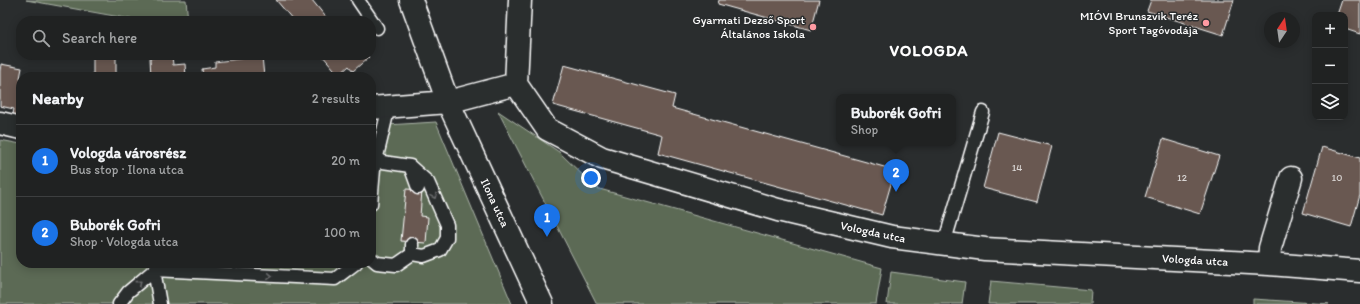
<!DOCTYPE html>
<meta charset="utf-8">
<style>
:root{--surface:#202222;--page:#282a2a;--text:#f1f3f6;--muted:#a2a4a5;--line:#3d3f40;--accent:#1a73e8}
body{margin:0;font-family:Itim,sans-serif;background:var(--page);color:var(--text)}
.controls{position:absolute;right:12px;top:12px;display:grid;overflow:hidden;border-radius:8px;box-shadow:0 2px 10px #0003}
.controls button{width:36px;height:36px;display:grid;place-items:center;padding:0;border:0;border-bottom:1px solid var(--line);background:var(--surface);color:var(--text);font:20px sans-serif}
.compass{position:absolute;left:1264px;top:12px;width:36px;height:36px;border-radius:50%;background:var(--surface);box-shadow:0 2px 10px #0003;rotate:13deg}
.you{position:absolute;left:591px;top:178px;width:14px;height:14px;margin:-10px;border:3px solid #fff;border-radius:50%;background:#1a73e8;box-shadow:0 0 0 6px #1a73e833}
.badge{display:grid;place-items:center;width:26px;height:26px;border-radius:50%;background:var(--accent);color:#fff;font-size:13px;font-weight:700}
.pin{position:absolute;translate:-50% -33px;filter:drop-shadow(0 1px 2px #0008)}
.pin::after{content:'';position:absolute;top:21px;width:14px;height:12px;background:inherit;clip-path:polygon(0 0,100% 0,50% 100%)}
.popup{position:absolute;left:836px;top:94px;width:120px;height:52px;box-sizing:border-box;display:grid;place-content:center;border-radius:8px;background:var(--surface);filter:drop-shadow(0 1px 3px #0005);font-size:13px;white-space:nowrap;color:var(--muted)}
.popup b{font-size:15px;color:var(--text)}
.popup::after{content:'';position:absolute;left:50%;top:100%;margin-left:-8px;border:8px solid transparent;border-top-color:var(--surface)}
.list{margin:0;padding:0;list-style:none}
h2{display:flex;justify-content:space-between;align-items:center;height:52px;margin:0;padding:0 16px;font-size:17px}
h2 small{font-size:13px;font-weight:400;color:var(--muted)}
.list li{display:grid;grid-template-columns:26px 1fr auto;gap:12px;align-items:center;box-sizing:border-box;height:72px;padding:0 16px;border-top:1px solid var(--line)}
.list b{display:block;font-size:15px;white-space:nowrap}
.list p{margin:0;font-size:13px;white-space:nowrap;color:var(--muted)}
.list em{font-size:13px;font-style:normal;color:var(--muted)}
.icon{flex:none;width:22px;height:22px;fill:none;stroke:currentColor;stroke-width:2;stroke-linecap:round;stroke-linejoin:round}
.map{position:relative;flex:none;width:1360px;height:304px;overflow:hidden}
.search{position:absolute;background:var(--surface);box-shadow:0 2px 10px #0003;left:16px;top:16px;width:360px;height:44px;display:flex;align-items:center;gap:10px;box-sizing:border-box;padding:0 14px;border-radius:16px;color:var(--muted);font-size:15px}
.panel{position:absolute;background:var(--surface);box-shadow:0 2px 10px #0003;left:16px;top:72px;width:360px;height:196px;border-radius:16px}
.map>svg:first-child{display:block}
.green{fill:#5b6b54;stroke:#adb5aa}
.building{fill:#695951;stroke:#fff}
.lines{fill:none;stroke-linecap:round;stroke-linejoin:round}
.service-casing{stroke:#fff;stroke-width:15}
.minor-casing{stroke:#fff;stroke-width:25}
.service{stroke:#2a2d2e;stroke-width:12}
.minor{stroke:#2a2d2e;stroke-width:22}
.oneway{stroke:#6a6c6d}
.poi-dot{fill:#ff9aa2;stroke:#2a2d2e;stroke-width:1.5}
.labels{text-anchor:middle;stroke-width:3;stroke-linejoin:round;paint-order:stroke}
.number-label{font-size:10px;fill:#dad6d4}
.poi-label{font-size:12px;fill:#fff;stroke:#2a2d2e;text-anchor:end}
.street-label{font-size:12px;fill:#fff;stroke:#2a2d2e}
.district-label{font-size:16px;font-weight:bold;letter-spacing:1px;fill:#fff;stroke:#2a2d2e}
</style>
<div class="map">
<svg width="1360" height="304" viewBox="0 0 1360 304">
<rect width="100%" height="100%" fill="#2a2d2e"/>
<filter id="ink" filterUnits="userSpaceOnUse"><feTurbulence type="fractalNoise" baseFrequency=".025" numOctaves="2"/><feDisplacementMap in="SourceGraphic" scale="8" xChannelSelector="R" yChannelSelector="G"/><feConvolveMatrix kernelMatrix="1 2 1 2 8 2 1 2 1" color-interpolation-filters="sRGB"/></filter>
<g filter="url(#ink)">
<path class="green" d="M26 0H186L188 21H142Z
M498 111 559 152 596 188 882 268 876 304H597Z
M436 122 512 304H0V140L21 144V263H371V126Z
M891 272 965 282 962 304H887Z
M991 281 1091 290 1090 304H988Z
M1253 299 1329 304H1253Z"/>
<path class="building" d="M276 0H312L329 21H294Z
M719 0H819L811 30 718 4Z
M1151 0H1234L1223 35 1147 11Z
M1342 0H1360V34L1345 29V15H1337Z
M93 55H116V77H93Z
M322 55H367L369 57 353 71 349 66 339 75Z
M172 56 173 65 185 64 186 77H151L150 58Z
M262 56 264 77H203L202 69 215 67V62Z
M1 64 22 68 20 78 21 79V116L13 114 14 109 0 106V71Z
M564 65 675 95 672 108 895 170 882 215 658 153 662 135 553 105Z
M998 132 1052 146 1037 202 983 188Z
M1163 139 1219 156 1200 214 1145 197Z
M1322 147 1360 158V195L1351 227 1303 213Z
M406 189 422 190 420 216 428 217 426 243 401 241Z"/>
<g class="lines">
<g class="service-casing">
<path id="service" d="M358 0 377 28
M376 161 410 166 418 188
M410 166 428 182 447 225V238L440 250 424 256 412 254
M371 169H374L389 106
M371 204 374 169
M944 244 983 112
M371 258 377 263 396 265 412 254V244
M119 304 128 292 154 270 157 265
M160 304 154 270 335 279 356 263"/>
</g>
<g class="minor-casing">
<path id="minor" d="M411 0 448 102 542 304
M516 84 547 129 602 158 778 210 892 237 985 249 1269 264 1360 271
M516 84 520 0
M371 108 448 102 516 84
M0 123 21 128
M1269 264 1270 248 1291 178"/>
</g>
<use href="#service" class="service"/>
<use href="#minor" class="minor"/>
</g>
<defs><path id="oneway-chevron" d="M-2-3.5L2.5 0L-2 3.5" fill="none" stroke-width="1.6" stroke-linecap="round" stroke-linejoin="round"/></defs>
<g class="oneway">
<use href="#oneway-chevron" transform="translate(434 196) rotate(66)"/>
<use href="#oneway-chevron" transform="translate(270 276) rotate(3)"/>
<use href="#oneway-chevron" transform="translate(139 283) rotate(-40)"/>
</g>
</g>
<g class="poi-dot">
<circle cx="1206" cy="23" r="4"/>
<circle cx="813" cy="27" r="4"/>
</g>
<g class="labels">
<g class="number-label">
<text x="1017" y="171">14</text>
<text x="1182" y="181">12</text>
<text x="1337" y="181">10</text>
</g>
<g class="poi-label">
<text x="1198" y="20">MIÓVI Brunszvik Teréz<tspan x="1198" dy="14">Sport Tagóvodája</tspan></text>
<text x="805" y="24">Gyarmati Dezső Sport<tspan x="805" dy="14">Általános Iskola</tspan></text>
</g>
<g class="street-label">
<text transform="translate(495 203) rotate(65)" y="4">Ilona utca</text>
<text transform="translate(873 232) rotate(12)" y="4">Vologda utca</text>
<text transform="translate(1195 260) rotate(3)" y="4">Vologda utca</text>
</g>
<g class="district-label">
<text x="929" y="56">VOLOGDA</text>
</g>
</g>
</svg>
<div class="controls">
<button>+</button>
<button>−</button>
<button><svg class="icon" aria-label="layers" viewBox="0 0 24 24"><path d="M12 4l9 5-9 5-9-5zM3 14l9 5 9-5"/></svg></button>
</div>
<svg class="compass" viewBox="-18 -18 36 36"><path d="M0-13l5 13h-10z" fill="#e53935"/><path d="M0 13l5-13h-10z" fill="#a2a4a5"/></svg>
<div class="you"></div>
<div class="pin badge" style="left:547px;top:237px">1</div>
<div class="pin badge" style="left:896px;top:192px">2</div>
<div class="popup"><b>Buborék Gofri</b>Shop</div>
<div class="search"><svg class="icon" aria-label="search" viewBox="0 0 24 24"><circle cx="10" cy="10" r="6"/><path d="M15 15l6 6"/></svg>Search here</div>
<section class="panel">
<h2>Nearby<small>2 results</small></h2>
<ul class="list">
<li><span class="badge">1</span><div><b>Vologda városrész</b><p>Bus stop · Ilona utca</p></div><em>20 m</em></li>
<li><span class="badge">2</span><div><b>Buborék Gofri</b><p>Shop · Vologda utca</p></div><em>100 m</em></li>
</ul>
</section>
</div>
